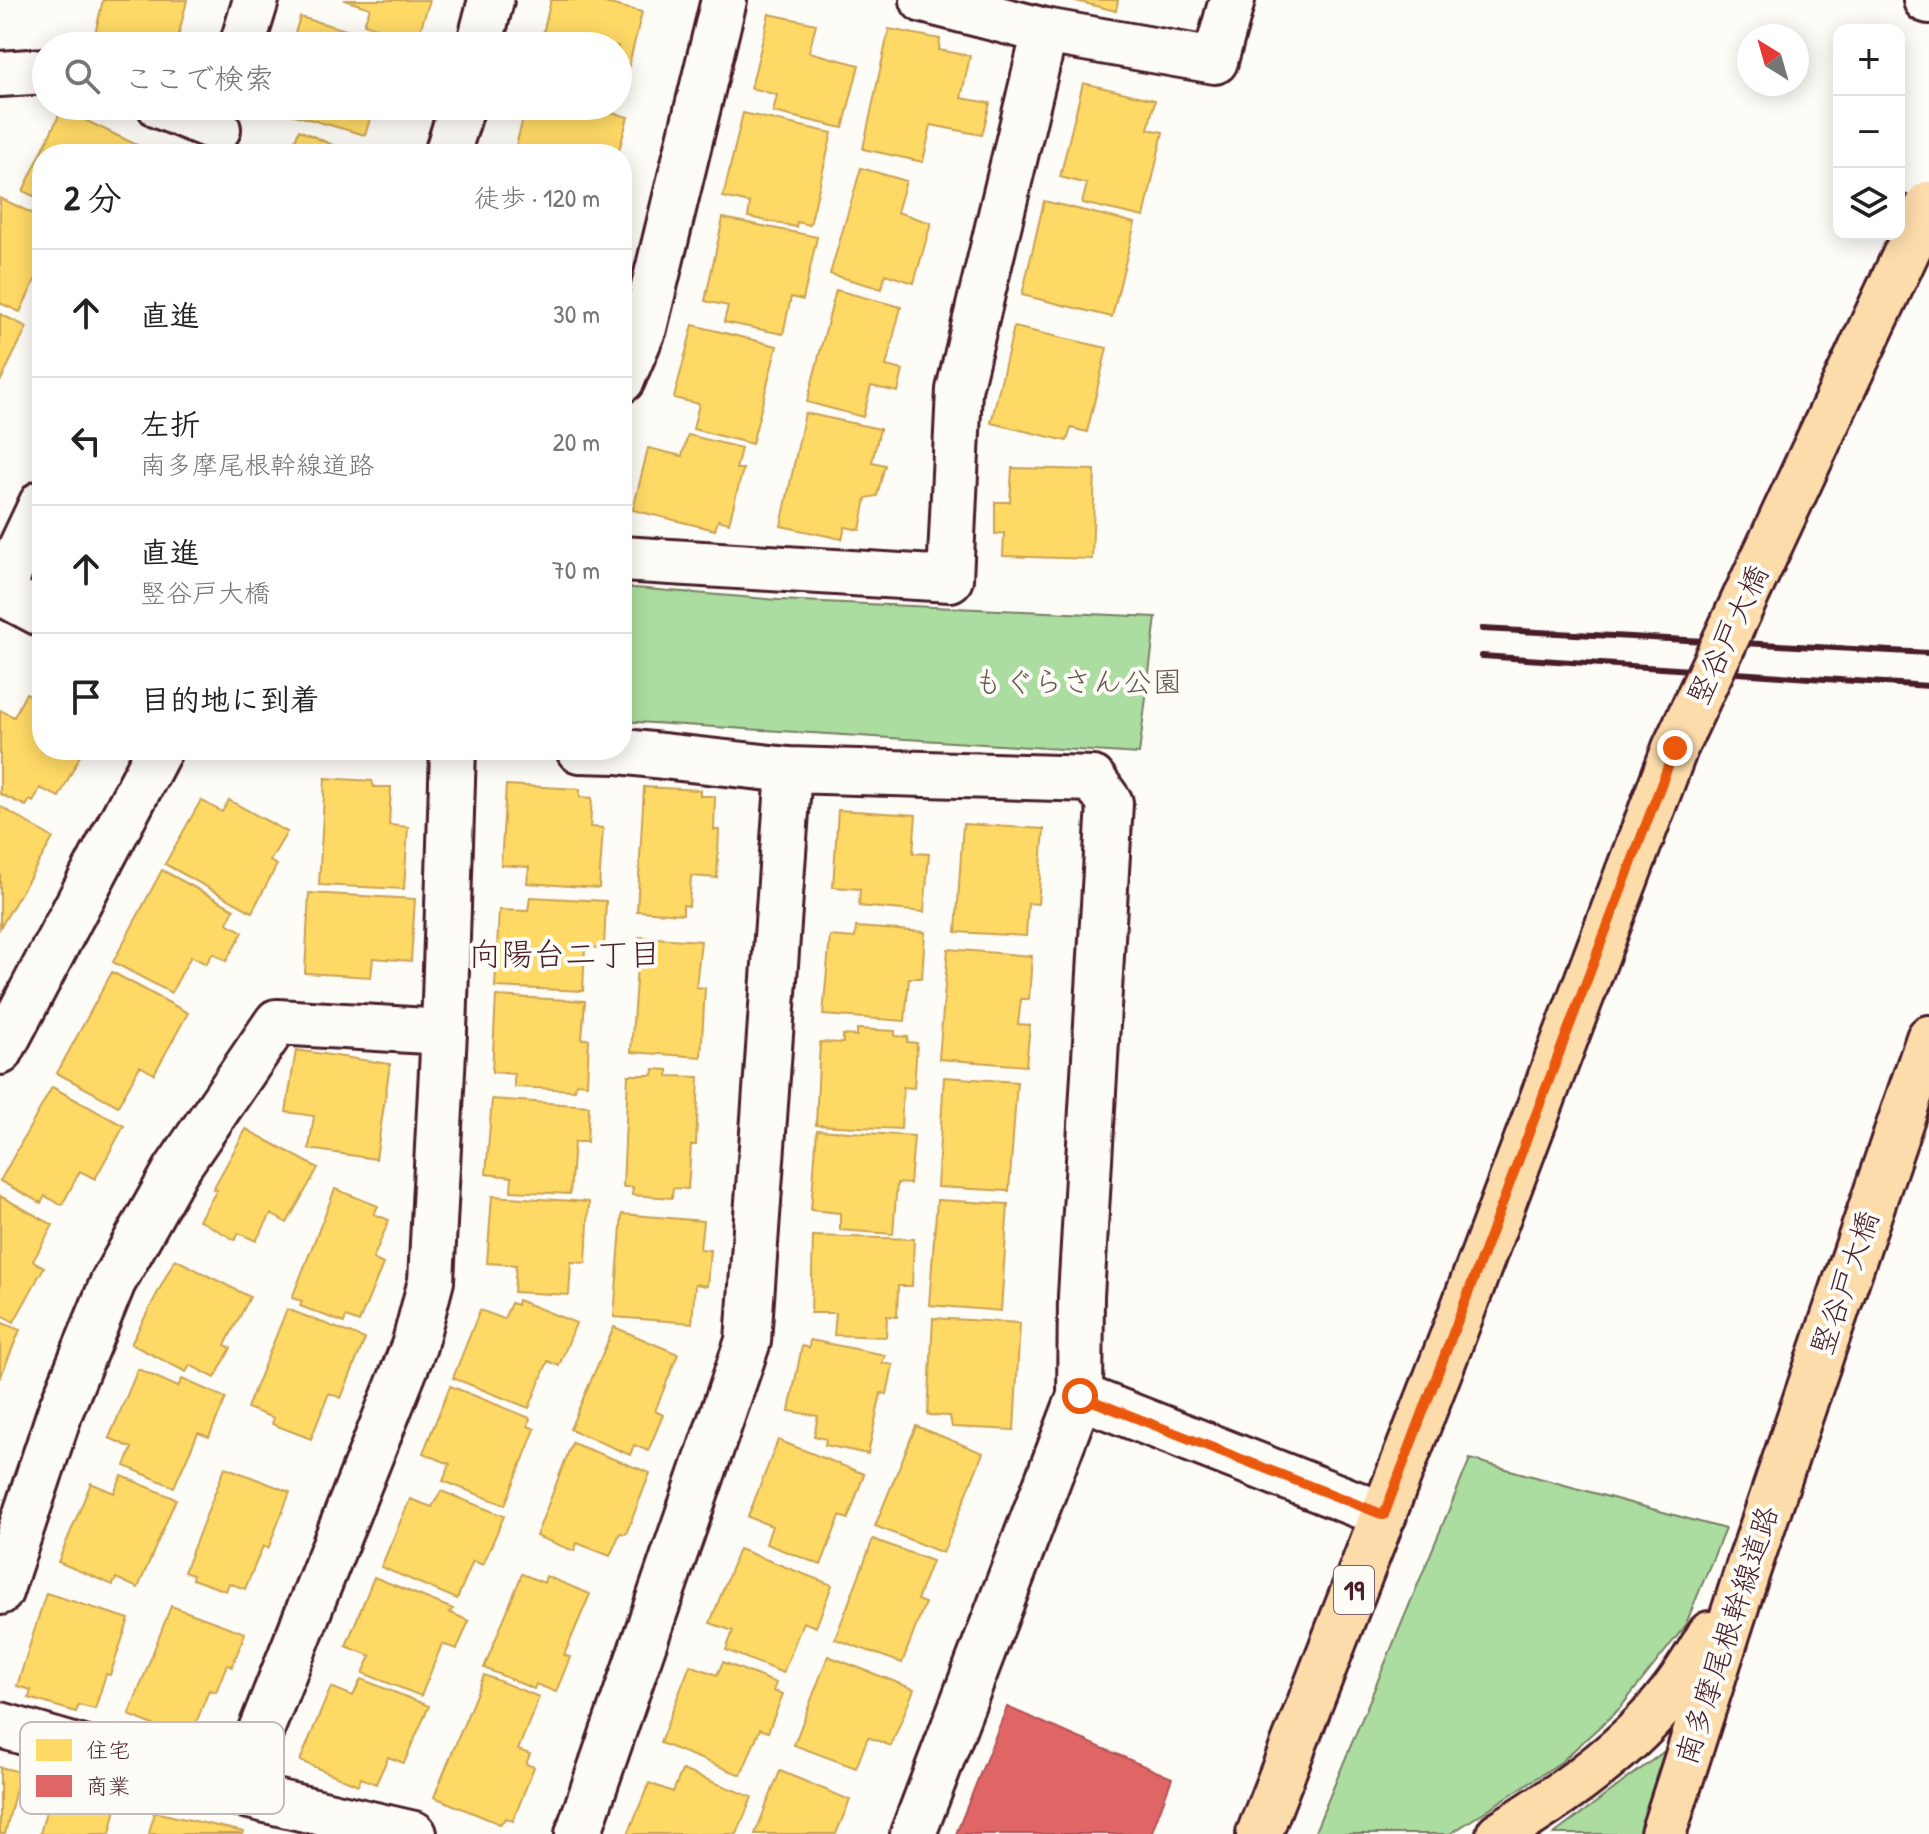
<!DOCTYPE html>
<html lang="ja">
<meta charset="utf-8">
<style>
:root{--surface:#fff;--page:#f2f2f2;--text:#222;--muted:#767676;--line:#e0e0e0}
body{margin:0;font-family:"Patrick Hand","Klee One",sans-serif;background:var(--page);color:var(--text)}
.controls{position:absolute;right:24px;top:24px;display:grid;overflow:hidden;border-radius:16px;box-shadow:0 4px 20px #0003}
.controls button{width:72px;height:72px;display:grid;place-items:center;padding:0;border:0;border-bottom:2px solid var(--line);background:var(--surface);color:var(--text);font:40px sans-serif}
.compass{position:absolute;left:1737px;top:24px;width:72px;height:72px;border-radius:50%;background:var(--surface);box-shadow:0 4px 20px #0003;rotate:323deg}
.stop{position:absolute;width:24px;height:24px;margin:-18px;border:6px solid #ea580c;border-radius:50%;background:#fff}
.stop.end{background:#ea580c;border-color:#fff;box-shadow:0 2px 8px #0008}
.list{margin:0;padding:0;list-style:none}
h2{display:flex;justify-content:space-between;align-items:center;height:104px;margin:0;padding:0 32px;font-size:34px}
h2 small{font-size:26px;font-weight:400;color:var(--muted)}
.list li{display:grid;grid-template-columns:52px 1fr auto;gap:24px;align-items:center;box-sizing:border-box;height:128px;padding:0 32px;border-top:2px solid var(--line)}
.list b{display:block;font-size:30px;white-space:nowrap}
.list p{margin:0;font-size:26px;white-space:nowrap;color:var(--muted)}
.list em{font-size:26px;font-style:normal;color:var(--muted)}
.icon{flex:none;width:44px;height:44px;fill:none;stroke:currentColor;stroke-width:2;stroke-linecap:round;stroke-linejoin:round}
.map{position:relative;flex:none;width:1929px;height:1834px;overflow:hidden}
.search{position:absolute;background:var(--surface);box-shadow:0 4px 20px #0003;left:32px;top:32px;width:600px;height:88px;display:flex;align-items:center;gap:20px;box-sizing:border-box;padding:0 28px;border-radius:44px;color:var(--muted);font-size:30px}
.panel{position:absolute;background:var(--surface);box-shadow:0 4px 20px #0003;left:32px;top:144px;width:600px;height:616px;border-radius:32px}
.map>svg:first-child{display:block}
.green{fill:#aadd9f;stroke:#7a7e65;stroke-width:2}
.homes{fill:#ffd966;stroke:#c9a154;stroke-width:2}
.shops{fill:#e06666;stroke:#b35154;stroke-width:2}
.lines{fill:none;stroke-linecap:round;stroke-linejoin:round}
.minor-casing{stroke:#4a1f2b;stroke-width:50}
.tertiary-casing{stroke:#4a1f2b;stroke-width:50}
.primary-casing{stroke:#4a1f2b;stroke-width:50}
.minor{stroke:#fdfcf7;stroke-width:44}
.tertiary{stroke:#fdfcf7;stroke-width:44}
.primary{stroke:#fddcac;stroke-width:44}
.rail{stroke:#4a1f2b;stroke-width:6}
.primary-bridge-casing{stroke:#4a1f2b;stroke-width:50;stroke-linecap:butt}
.primary-bridge{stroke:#fddcac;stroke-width:44}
.route{stroke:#ea580c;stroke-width:10}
.labels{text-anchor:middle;stroke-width:8;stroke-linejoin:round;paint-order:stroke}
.shield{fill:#fdfcf7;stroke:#806168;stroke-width:2}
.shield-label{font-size:28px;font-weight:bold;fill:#4a1f2b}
.street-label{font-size:30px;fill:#4a1f2b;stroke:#fdfcf7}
.park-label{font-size:30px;fill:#67584e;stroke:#fdfcf7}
.neighbourhood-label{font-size:32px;fill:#4a1f2b;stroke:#fdfcf7}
.key{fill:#fdfcf7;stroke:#c7baba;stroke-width:2}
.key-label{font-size:22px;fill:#4a1f2b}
</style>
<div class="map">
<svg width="1929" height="1834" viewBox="0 0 1929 1834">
<rect width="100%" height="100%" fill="#fdfcf7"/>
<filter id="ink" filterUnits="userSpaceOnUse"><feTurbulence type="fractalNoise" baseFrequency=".0125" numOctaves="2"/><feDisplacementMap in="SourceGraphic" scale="16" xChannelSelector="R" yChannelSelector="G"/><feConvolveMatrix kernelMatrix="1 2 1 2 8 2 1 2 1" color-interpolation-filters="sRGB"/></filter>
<g filter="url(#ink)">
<path class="green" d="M622 587 778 600 1156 617 1139 754 622 721Z
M1470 1459 1725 1529 1685 1626 1620 1708 1561 1762 1450 1834H1314Z
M1666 1750 1639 1834H1554Z"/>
<path class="homes" d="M103 0H187L176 46H131L94 38Z
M344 0H430L416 42 364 24 370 8Z
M551 0H593L642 12 620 101H618V46H540Z
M1072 0H1118L1116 11Z
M769 14 816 24 809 52 859 65 843 128 773 112 777 95 751 88Z
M300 17 392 43 391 46H291Z
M889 29 940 39 939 50 970 56 961 98 990 103 982 135 931 125 923 162 863 149Z
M1083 83 1155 100 1148 129 1163 132 1144 217 1082 203 1087 184 1060 177Z
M273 106H374L365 135 273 109Z
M526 106H585L628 117 618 154H514Z
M62 109 139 146 135 154H42V200L23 191Z
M743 113 832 133 810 225 797 222 796 227 748 217 750 203 723 197Z
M299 130 353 154H289Z
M861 168 906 181 897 212 931 223 914 283 885 274 882 289 830 274Z
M0 198 42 218V266L20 312 0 303Z
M1044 201 1135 223 1112 317 1022 295Z
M723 218 817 237 803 300 791 297 783 334 724 322 728 306 705 301Z
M836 290 901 307 886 366 903 370 898 392 871 386 863 417 807 402Z
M0 314 27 327 0 382Z
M693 325 777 346 752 444 693 429 699 404 674 398Z
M1014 327 1107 348 1087 432 1071 428 1067 441 991 423Z
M805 413 880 429 872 462 885 465 877 496 866 498 860 530 845 527 842 539 781 526Z
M688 435 741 448 736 469H743L729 523 718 520 715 530 633 510 648 448 682 456Z
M1012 468 1095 470 1092 559 1003 556 1004 533 995 534V502H1010Z
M26 693 42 701V750L82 752 59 797 40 788 33 802 30 800 26 806 0 794V710L14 717Z
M325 778 372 781 374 787H391L389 825 408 827 404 889 319 885Z
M506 785 580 789V797L592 798 590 827 603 828 599 888 527 883 529 867 501 865Z
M644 787 700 790V796H715L714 830H719L717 878 691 876 689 906 683 905V914L637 911Z
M201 800 222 812 229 800 287 832 270 861 277 865 252 912 165 864Z
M0 806 53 838 0 928Z
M838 810 916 815 913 853 929 854 924 912 859 906 860 889 833 887Z
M963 824 1044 829 1038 904 1028 903 1026 936 956 932Z
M162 870 234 909 227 923 243 932 226 961 213 953 206 964 191 956 171 993 113 962Z
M309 893 415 899 411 961 373 958 371 977 305 973Z
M530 897 606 901 604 948 585 947 583 991 495 987 499 910 528 911Z
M856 927 925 932 922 978H909L905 1021 823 1015 830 936 855 938Z
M639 937 701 941 696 987 705 988 701 1057 631 1052Z
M948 949 1032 956 1029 999H1021L1018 1024 1030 1025 1026 1066 939 1059Z
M112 972 188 1013 154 1074 140 1066 118 1106 57 1073Z
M496 996 585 1001 582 1039H589L587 1084 576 1083 575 1090 514 1087V1074L492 1072Z
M857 1029 895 1031V1036L908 1037 907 1042 917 1043 914 1088 903 1087 901 1129 816 1125 820 1042 843 1043V1035L857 1036Z
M296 1050 390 1064 376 1159 309 1149 314 1116 286 1112Z
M654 1069 668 1070V1076L699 1077 696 1145H691L688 1189 673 1188 672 1198 632 1195 633 1187H623L628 1075H653Z
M944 1077 1017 1082 1009 1191 937 1187Z
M52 1087 124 1126 95 1179 80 1171 62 1205 45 1196 41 1203 0 1181Z
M492 1099 589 1106 587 1142H574L570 1194 511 1191 512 1177 486 1174Z
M246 1129 318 1168 287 1223 271 1214 256 1241 239 1233 235 1240 199 1220 217 1190 213 1189Z
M817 1130 914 1136 910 1184 897 1183 893 1234 840 1230V1213L811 1210Z
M335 1189 378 1206 374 1214 389 1220 373 1259 383 1264 359 1322 346 1317 344 1323 300 1306 302 1301 292 1298Z
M0 1196 53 1225 33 1261 44 1267 14 1322 0 1314Z
M492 1196 589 1202 586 1263 571 1262 569 1295 514 1292 516 1265 487 1263Z
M937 1200 1008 1204 1001 1311 929 1305Z
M622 1214 703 1221 700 1249 710 1250 707 1286 695 1284 692 1323 614 1317Z
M813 1236 914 1239 912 1286H898L897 1317 887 1316 886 1337 834 1335 836 1313H811Z
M175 1259 250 1297 225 1345 231 1348 215 1378 190 1365 186 1372 131 1344Z
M518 1300 576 1323 559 1366 548 1361 529 1408 453 1378 480 1310 504 1319 511 1303 517 1305Z
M287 1309 365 1339 341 1398 329 1393 311 1439 272 1424 274 1418 247 1408Z
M933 1318 1020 1323 1014 1430 952 1427 950 1416 928 1415Z
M0 1322 20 1330 0 1378Z
M614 1327 678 1354 655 1411 663 1415 648 1451 634 1445 630 1455 570 1429Z
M810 1340 885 1355 882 1363 893 1365 887 1394 881 1393 868 1454 825 1445 826 1439 814 1436 818 1416 789 1411 802 1346 809 1348Z
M138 1369 178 1387 182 1379 226 1398 209 1437 198 1433 174 1487 125 1466 132 1448 109 1438Z
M450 1386 530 1418 528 1426 535 1429 505 1505 443 1481 450 1464 423 1453Z
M916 1426 983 1453 943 1553 875 1526Z
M778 1440 864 1474 848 1519 840 1516 821 1565 766 1544 772 1526 748 1517Z
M572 1443 650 1473 626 1534 620 1533 610 1556 577 1543 574 1551 536 1536Z
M225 1467 290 1492 268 1549 263 1546 245 1589 229 1583 226 1591 192 1579 193 1575 184 1572Z
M122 1476 176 1499 138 1588 116 1578 113 1585 58 1562 91 1483 114 1493Z
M441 1491 504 1516 483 1565 473 1561 457 1599 381 1567 410 1499 432 1507Z
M873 1539 932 1561 917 1600 925 1603 902 1663 835 1639Z
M739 1549 832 1585 816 1627 803 1622 783 1673 726 1650 733 1631 710 1623Z
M522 1574 544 1583 546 1576 590 1594 564 1655 570 1657 556 1692 536 1684 534 1689 484 1668Z
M374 1577 453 1609 449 1612 469 1621 457 1649 442 1644 421 1696 363 1673 371 1656 346 1646Z
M46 1593 129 1619 110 1675 106 1674 95 1709 79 1705 76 1712 29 1698 31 1690 17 1686Z
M171 1606 245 1633 232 1667 227 1664 216 1692 209 1690 192 1733 175 1727 172 1733 129 1715Z
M828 1656 914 1689 891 1746 868 1737 856 1768 794 1745Z
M723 1662 776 1683 773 1691 783 1694 768 1732 760 1729 741 1775 660 1743 690 1665 717 1675Z
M484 1675 539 1697 518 1750 530 1754 526 1764 534 1767 513 1821 506 1818 500 1824 434 1797Z
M361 1679 429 1706 404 1763 388 1757 376 1784 361 1778 358 1785 300 1761 331 1687 353 1696Z
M0 1767 20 1772 5 1834H0Z
M682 1770 752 1797 737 1834H628L649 1783 673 1792Z
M780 1771 850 1800 836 1834H755Z
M53 1784 118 1800 110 1834H40Z
M154 1812 244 1832 243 1834H149Z"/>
<path class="shops" d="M1007 1707 1172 1778 1151 1834H956Z"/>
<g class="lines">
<g class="minor-casing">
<path id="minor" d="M923 0 1045 31
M242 46 256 0
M0 74 46 71
M160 106 218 129
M622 380 644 328 724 0
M622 559 950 579 959 390 1045 31 1215 61 1232 0
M0 592 42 503
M0 592 42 614
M579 750 617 751 789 770 1093 779 1110 803 1081 1296 1080 1396 913 1834
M1080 1396 1384 1515
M0 1592 61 1409 113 1282 176 1170 277 1022 444 1032 453 750
M0 1725 236 1793 414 1834
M236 1793 414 1346 431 1281 444 1032
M578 1834 748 1341 789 770"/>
</g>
<g class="tertiary-casing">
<path id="tertiary" d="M1926 0 1929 1
M479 46 491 0
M447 154 462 106
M0 1052 159 750"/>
</g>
<g class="primary-casing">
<path id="primary" d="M1259 1834 1449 1346
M1499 1834C1559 1798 1632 1747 1674 1690 1687 1673 1699 1653 1710 1634
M1663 1834 1748 1569 1929 1038"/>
</g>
<use href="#minor" class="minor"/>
<use href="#tertiary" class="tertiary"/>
<use href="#primary" class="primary"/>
<path class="rail" d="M1482 629 1929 653
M1482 656 1929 686"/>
<g class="primary-bridge-casing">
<path id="primary-bridge" d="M1449 1346 1675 748 1929 204"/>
</g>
<use href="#primary-bridge" class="primary-bridge"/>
</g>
</g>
<g class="lines" filter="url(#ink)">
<path class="route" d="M1080 1396 1384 1515 1675 748"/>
</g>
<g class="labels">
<rect class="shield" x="1334" y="1566" width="40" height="48" rx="6"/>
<g class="shield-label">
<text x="1354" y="1600">19</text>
</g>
<g class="street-label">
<text transform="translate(1728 635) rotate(-65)" y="10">竪谷戸大橋</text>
<text transform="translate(1845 1283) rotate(-71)" y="10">竪谷戸大橋</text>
<text transform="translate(1727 1635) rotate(-72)" y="10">南多摩尾根幹線道路</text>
</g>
<g class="park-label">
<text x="1078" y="692">もぐらさん公園</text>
</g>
<g class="neighbourhood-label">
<text x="565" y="965">向陽台二丁目</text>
</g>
</g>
<rect x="20" y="1722" width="264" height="92" rx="12" class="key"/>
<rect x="36" y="1739" width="36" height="22" fill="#ffd966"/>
<rect x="36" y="1775" width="36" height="22" fill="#e06666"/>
<g class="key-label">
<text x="86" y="1758">住宅</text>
<text x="86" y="1794">商業</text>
</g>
</svg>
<div class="controls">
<button>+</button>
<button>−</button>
<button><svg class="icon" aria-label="layers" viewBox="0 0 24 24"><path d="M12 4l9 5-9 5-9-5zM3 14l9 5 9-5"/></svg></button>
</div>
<svg class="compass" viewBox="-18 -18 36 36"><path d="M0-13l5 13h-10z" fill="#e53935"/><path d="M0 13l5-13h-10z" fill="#767676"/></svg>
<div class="stop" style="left:1080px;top:1396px"></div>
<div class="stop end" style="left:1675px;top:748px"></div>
<div class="search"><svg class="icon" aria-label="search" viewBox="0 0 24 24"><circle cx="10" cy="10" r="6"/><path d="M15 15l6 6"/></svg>ここで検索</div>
<section class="panel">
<h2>2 分<small>徒歩 · 120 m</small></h2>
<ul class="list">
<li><svg class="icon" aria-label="ahead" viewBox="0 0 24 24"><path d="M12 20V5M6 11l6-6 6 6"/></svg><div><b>直進</b></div><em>30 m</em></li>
<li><svg class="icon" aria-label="left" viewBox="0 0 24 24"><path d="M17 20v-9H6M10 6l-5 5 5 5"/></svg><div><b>左折</b><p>南多摩尾根幹線道路</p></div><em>20 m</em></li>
<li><svg class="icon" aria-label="ahead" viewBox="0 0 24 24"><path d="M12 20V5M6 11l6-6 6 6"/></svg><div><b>直進</b><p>竪谷戸大橋</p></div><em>70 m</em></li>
<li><svg class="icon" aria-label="arrive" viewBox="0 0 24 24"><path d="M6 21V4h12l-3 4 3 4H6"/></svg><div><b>目的地に到着</b></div></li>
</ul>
</section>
</div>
